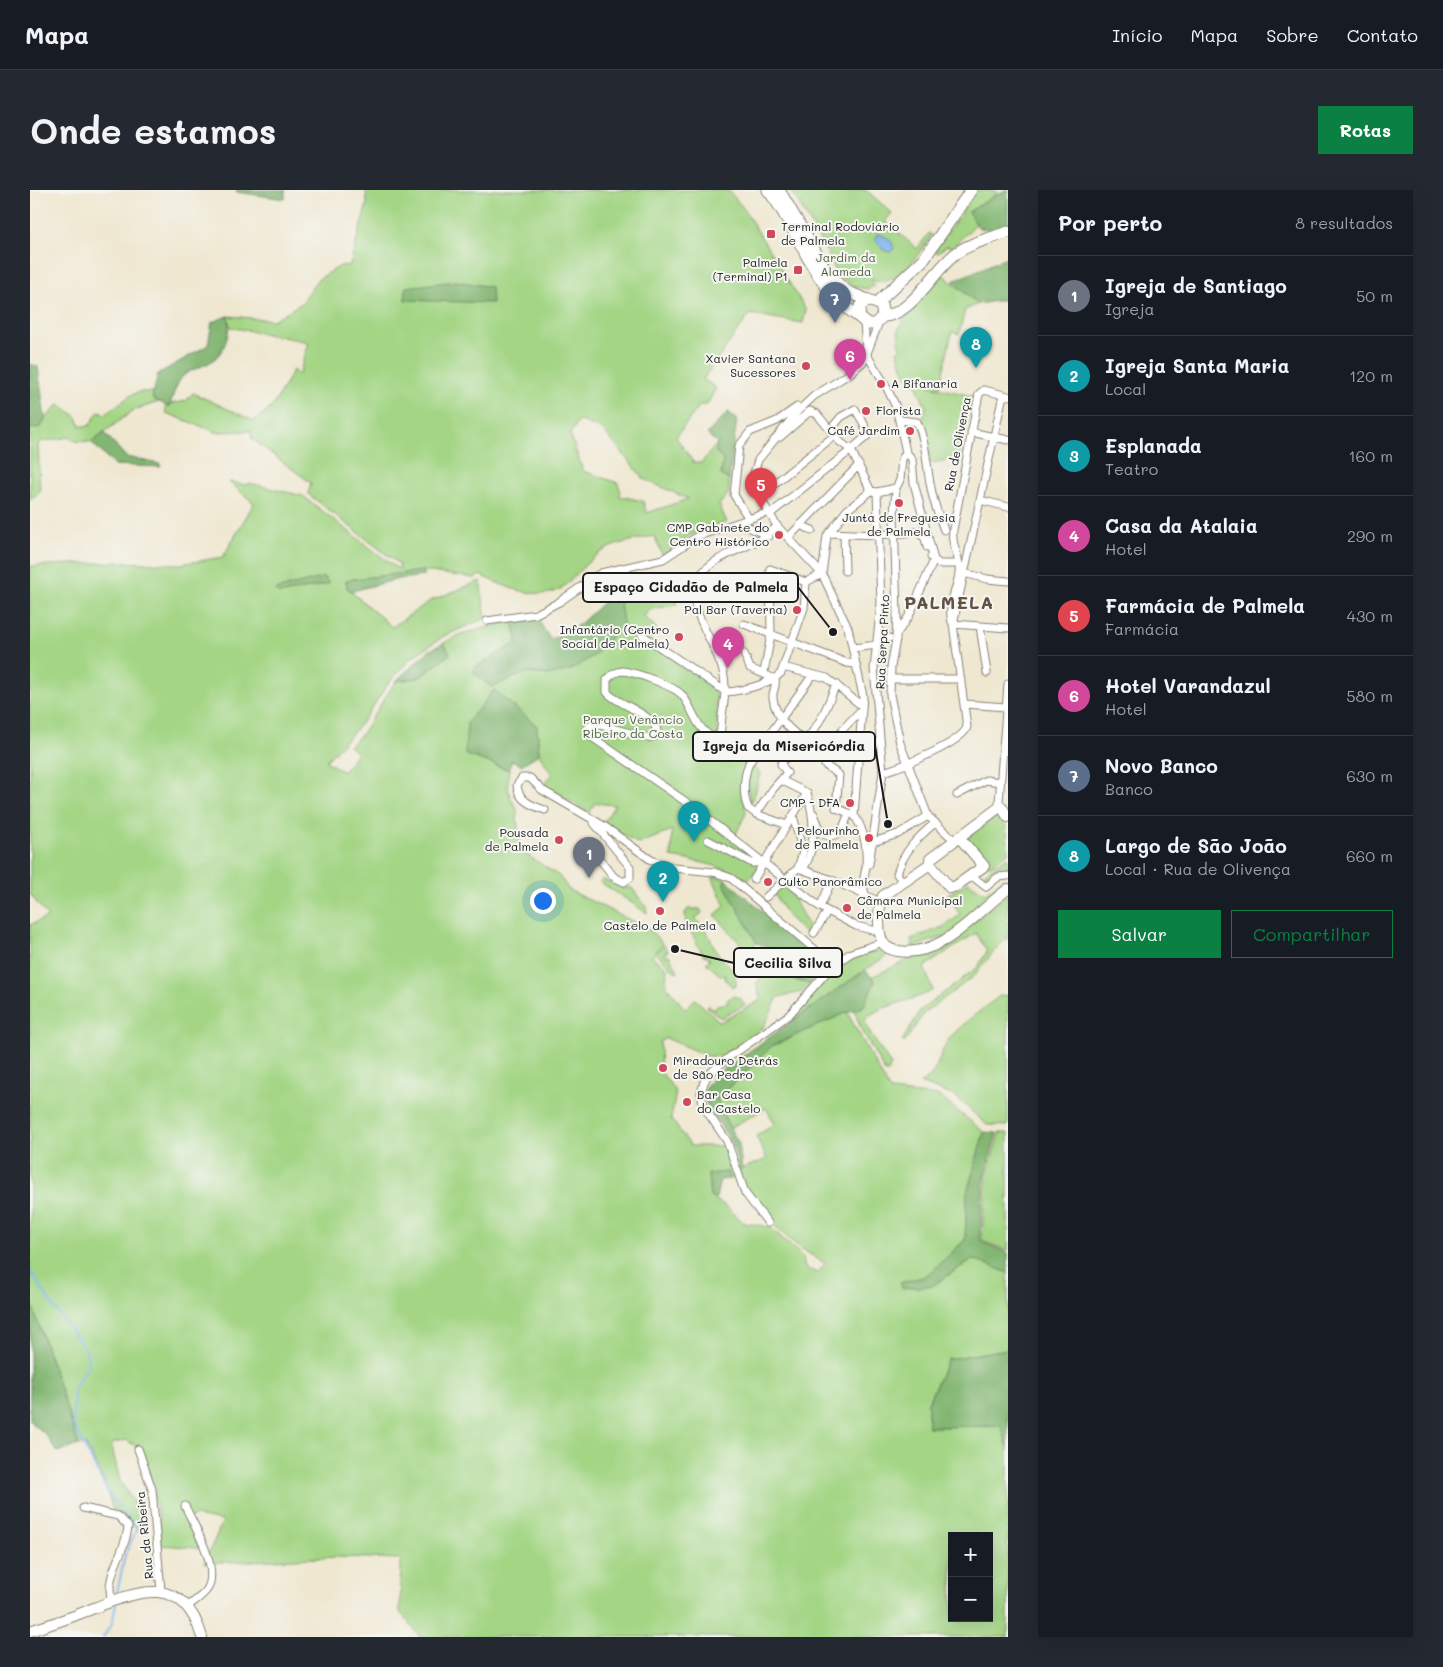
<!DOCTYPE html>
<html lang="pt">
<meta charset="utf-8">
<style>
:root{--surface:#171b24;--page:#242831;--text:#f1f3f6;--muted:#9ea1a6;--line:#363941;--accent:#0b8043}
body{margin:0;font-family:Mali,sans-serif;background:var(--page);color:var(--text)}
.controls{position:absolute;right:15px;bottom:15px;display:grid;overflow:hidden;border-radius:0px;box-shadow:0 5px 20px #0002}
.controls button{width:45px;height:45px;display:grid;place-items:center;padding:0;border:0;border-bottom:1px solid var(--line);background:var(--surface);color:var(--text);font:25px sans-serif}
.you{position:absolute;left:512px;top:710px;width:18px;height:18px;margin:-12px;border:4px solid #fff;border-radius:50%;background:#1a73e8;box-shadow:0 0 0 8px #1a73e833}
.badge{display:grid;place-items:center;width:32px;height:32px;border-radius:50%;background:var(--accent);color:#fff;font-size:16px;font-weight:700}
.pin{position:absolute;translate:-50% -41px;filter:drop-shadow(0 1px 2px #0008)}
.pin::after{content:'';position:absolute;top:26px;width:18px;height:15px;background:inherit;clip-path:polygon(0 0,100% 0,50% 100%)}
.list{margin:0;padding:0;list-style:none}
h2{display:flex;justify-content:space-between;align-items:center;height:65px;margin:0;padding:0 20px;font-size:21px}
h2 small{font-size:16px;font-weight:400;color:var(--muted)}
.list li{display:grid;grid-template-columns:32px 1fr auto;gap:15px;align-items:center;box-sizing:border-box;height:80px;padding:0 20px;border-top:1px solid var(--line)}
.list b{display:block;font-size:19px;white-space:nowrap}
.list p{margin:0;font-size:16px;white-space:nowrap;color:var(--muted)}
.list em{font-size:16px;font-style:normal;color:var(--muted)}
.actions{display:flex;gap:10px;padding:15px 20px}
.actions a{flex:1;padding:11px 0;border:1px solid var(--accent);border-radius:0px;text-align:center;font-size:18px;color:var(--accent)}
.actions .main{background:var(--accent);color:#fff}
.map{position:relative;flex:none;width:978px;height:1447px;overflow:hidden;border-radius:0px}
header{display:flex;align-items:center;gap:30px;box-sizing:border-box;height:70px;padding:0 25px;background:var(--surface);border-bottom:1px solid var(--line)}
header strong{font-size:24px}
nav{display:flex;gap:28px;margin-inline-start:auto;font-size:18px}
.intro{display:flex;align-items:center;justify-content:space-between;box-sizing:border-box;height:120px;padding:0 30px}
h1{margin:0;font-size:35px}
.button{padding:12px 22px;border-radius:0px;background:var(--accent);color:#fff;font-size:18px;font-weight:700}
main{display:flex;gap:30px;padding:0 30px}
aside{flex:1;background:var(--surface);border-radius:0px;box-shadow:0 5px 20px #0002}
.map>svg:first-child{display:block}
.green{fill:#a3d584;stroke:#607850;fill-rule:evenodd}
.forest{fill:#82b672;stroke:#4f6947}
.water{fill:#82b5ef;stroke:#4f6886}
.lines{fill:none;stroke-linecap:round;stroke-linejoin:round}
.stream{stroke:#82b5ef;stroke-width:2}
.street-casing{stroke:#868276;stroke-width:9}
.secondary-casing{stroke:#868276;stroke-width:12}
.primary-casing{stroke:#868276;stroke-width:13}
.street{stroke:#fff;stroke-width:7}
.secondary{stroke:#fff;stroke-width:10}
.primary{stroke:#fff;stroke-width:11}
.poi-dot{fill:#d1495b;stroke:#f6f6f2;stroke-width:2}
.labels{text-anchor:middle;stroke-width:4;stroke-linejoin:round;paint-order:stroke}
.poi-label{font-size:12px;fill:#1c1c1c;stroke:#f6f6f2;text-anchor:end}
.park-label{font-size:12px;fill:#4b5d40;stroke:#f6f6f2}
.street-label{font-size:12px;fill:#1c1c1c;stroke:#f6f6f2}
.district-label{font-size:18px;font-weight:bold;letter-spacing:1px;fill:#625144;stroke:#f6f6f2}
.leader{fill:none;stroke:#1c1c1c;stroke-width:2}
.callout-dot{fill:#1c1c1c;stroke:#f6f6f2;stroke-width:2}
.callout{fill:#f6f6f2;stroke:#1c1c1c;stroke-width:2}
.callout-label{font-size:14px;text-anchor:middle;font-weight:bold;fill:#1c1c1c}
</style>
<header>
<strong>Mapa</strong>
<nav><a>Início</a><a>Mapa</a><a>Sobre</a><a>Contato</a></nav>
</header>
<div class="intro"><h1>Onde estamos</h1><a class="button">Rotas</a></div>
<main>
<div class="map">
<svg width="978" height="1447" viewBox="0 0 978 1447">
<rect width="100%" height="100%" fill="#f6f6f2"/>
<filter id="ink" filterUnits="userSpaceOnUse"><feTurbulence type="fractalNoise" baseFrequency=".02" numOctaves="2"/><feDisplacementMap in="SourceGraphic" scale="10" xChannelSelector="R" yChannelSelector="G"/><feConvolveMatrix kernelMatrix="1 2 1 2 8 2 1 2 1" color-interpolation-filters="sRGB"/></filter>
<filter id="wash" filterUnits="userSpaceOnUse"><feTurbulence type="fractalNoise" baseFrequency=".0096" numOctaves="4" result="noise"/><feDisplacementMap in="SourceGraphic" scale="20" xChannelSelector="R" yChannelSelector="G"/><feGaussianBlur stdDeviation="1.12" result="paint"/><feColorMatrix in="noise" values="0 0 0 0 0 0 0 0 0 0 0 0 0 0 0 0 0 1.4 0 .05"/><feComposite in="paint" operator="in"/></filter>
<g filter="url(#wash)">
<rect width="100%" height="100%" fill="#efe7d0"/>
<path class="green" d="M336 0H698L714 19 776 120 773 133 720 124 673 189 686 198 677 215H670L646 247 663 272 671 273 687 254 686 262 693 270 691 285 699 290V303L689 315 697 332 658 346 633 366 624 346C611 349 596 351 583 356 562 364 550 382 533 397 514 414 470 395 450 385L444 388 393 381 316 390 317 398 362 437 400 411 450 391 456 428 414 446 381 468 357 495 331 534 296 571 313 582 327 563 319 556 331 545 366 491 389 488 420 464 414 453 431 444 483 431 487 449 485 454 444 478 461 497 496 483 521 485 543 479 566 464 584 443 593 439 588 399 608 393 610 386 623 381 626 391 644 383 647 415 621 419 614 426 630 442 626 446 614 445 638 462 686 502 688 548 698 567 716 574 712 592 716 623 704 648 732 673 718 691C694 675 669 672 641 667L642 640 609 654 573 633 585 615 565 613 559 623 514 595 522 584 509 564 507 536 464 500 435 564 479 580C476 592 478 608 487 618 486 633 490 645 491 661L529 686 539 700 620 740 633 754 622 766 637 778 636 795 655 819 665 809 690 832 731 810 726 793 756 764 762 789 780 794 772 802 748 807 733 838 693 866H677L636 848 630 852 631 882 646 902 641 929 661 956H695L705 988 700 989 697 982 678 984 680 1007 697 1017 714 1033 740 1037 773 1067 775 1078 788 1083 795 1073C757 1053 723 1020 709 980L737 969 726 946 745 934 736 918 700 938 687 910 742 856 817 822 860 901 909 906 954 942 937 1003 935 1050 902 1081 893 1087 870 1093 902 1096 941 1070H949L978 1083V1159L918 1169 898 1212V1237L971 1236 978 1257V1447H390L370 1422 371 1369 309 1367 174 1373 193 1331 165 1326 157 1329 168 1358 131 1355 130 1335 114 1261 96 1250 81 1254 90 1291 116 1332 109 1342 94 1327 83 1320 74 1292 56 1255H49L0 1109V735L18 727 0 704V376L88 372 151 374 193 367 224 313 199 292 218 295 219 293 273 306 365 377 370 379 369 374 278 304 281 293 222 249 221 241 186 242 136 223 135 215 138 216 140 214 156 211 163 203 224 231 243 216 263 180 269 185 279 152 200 137 198 126 243 130 272 113 287 90 310 76 320 75 337 14ZM377 97 462 112 375 110ZM549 230 573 240 614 289 658 309 617 323 613 311 589 306 591 303 588 293 553 281 540 244ZM922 1346H959V1428H922Z
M761 0H836L862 23 855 31 887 59 899 43 902 45C890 62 867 100 841 90L845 96 837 99 826 97 807 85 798 64Z
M947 0H965L967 4 939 22 946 34 923 57 916 56 908 63 904 62Z
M912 84 948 114 935 120 929 144 922 142 910 197 899 196 942 206 929 269 900 273 898 257 891 234 896 218 886 194 875 185 867 161 870 158 868 140 878 123Z
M109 202H123L122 208 129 212 104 220 61 252 46 251 39 247 10 252 8 255 10 302 0 310V239L11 237 15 229 29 214 47 227 50 236H59L69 221 75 224 101 205Z
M721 574 730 583 725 604 720 613 717 594Z
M967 626C978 630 978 650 978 663L960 676 936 648Z
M978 667V682H969L957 692 952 690 953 684Z
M682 686 695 689 694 694 727 753 717 761 685 725 695 716Z
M572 689 592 698H602L616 717 617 723 570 692Z
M972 690H978V693L919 745 883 757 881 749 913 737 930 725 918 704 938 692 955 703Z
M754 691 778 735 783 738 779 747 758 727 743 702Z
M978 704V748L970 754 943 787 894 823 874 853 872 851 891 820 948 777 957 761 946 743 894 777 903 800C886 811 840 817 835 831L841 845 861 875 858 882H855L831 838 824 820 833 817 845 791 841 787 920 751Z
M658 719H670L672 723 665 729C679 741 678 746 686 760 693 773 708 778 706 796H701L695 789V785H690L676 773 680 770 676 765 674 766 656 733 655 723Z
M634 755 638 761 634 763 636 766 639 765 648 781 645 782 626 763Z
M857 761 859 764 763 830 761 828C791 799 811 760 857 761Z
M978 805V936L957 935 925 906 890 893C910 884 908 863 919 849 929 836 956 816 970 806Z
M703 806 709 808 715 815 691 828 677 817 678 815 684 819 687 815 698 813 697 810Z
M969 943H978V1061L953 1051 952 1047 956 987Z"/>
<path class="forest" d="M206 0H255V9L206 2Z
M975 0H978V33L967 40 949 38 938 22Z
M978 67V109L948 114 923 91Z
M426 91 461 97 462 113 375 110 376 97Z
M198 126C201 144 195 163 179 173 171 177 161 180 154 185 146 193 143 207 139 217L122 208 128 184 178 155 182 132Z
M0 174 8 177 15 229 11 237 0 239Z
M698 222 707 229 699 290 691 285 693 270 686 262 687 253 677 244Z
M74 242 96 267 130 274 131 277 84 275 61 252Z
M393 381 395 386 369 389 322 401 317 398 316 390Z
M294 387 299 394 249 404 245 400Z
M588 399 594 439 584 443 566 464 543 479 521 485 496 483 461 497 444 483V478L485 454 487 449 483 431 507 428 520 449 531 446 551 433Z
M414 453 420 464 388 488 366 491 398 461Z
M464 500 507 536 509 564 491 575 482 570 479 580 435 564 437 533Z
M695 689 790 771 791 776 780 794 762 789 756 764 727 753 694 694Z
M835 780 845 791 833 817 815 823 742 856 687 909 691 922 709 954 712 979 709 980 703 955 673 908 677 895 687 884Z
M954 942 967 943 954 987 950 1047 952 1052 978 1063V1083L949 1071 941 1070 902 1096 872 1098 870 1093 893 1087 902 1081 935 1050 937 1003Z
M697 982 700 989 690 990 686 1008 680 1007 678 984Z
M0 1109 49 1255 27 1262 16 1245 0 1231Z
M978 1159V1257L971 1236 898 1237V1213L918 1169Z"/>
<path class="water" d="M847 44C855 45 863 50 864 59L860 62 853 60 845 49Z"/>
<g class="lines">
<path class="stream" d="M0 1080 22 1115 56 1160 59 1174 44 1199 43 1234 81 1308 107 1339 95 1365 86 1407
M73 1447 82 1434 86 1414"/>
</g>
</g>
<g filter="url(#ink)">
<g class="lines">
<g class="street-casing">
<path id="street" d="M834 132 836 162
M837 165 855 194 866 217 876 262 882 269 884 293 904 370 879 426 868 442
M825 219 834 234 837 246 821 260 809 251 800 240 811 227Z
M870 230 887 232C897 254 896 275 901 298 903 312 909 326 914 340
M941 242 978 250
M750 247 780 221 787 224 800 240
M876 262 872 269 870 290 866 298 864 325 867 425 866 449 861 477 860 505 870 553 898 626 924 650
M729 306 804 246
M950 310 978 317
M740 324 821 260 841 301 847 302 866 298
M719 329 704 305 709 256 720 242 747 231 767 217
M709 333 739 346
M770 335 782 340
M747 336C727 359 687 360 668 388 652 413 687 455 693 481 697 497 694 511 692 526 691 533 692 539 689 545L684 547C666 542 663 516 651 504 643 496 605 482 593 481 586 481 581 485 577 490V502C585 514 630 525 627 545L618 548 563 533 557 539 559 545 659 614 790 717 826 736 850 742
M799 343 847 345 887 342 895 348 897 357
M814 345 815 381
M758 348 829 275
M901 367 909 374H929
M934 383 957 389 978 391
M457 431 506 424 529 412 571 383 633 369 668 346 739 322
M922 432C916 409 932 394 929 374 927 360 921 355 923 340L949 204 954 200 978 206
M714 434 817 473 825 474
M923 434 978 438
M950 436 957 483
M612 445 696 502
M847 449 859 448
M823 458 847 455
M714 464 720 478 745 489C747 496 742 501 743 508 746 537 780 553 799 569
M753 477 797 488 832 516
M734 482 741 445 740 379 776 392
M860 489H931
M696 502C711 501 741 494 751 483L774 418 776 392 792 384 797 346 817 320 841 301
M935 514 976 517
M853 582C870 577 931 554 937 537L923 434 973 205
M751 590 777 603C784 625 787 655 775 676L768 678
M927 605 956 590 970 592
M971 616 969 612 978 494
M515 620C503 616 488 611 487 595L492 588H500L512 600 574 636 621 670 644 678 684 682 701 688 803 775
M726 624 743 599 757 583 751 574 753 570C784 548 793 528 806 494
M784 624 792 644 800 646 811 643 819 623
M824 625 806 618 809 585 795 575 813 539 831 520
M763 626 773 662 768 678
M564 633 600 677V688L594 692 584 687 564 662
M757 635 726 624 718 618C712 604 714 586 719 573L782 486
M678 650 722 673H735
M843 652 868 644 898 626
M839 674 853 582 844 479 851 413 847 302
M942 686 956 697 968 687 978 686
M724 689 777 603
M873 692 867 684C873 662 888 647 905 633
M835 704C831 694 835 686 836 676 837 659 834 639 824 625L833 506 818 438 792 384 747 336 729 306 723 286 728 270 768 221 784 206 819 184 834 171 849 132
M736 707 768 678 802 690 850 712
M790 717 802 690
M784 743 797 722
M738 1033 715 1003 697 951 674 917 671 903 674 892 678 885 698 868 759 825 803 775 821 763 853 752
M108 1259 122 1299 131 1401
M155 1316C164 1336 189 1375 178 1398 174 1405 165 1411 158 1416
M53 1318 88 1326 98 1336C97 1361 73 1386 82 1411"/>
</g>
<g class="secondary-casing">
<path id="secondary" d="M978 627 971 616 900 669V674L853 706C848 716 848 737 851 748 853 756 860 760 868 761 913 768 946 722 978 699
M900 674 920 698 926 696 954 676 929 647
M0 1441C18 1435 37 1429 54 1422 103 1403 152 1379 172 1447"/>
</g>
<g class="primary-casing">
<path id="primary" d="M738 0C773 44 778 93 829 127
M749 0 800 87 818 102 851 115 853 126 845 134H837L829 127 830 116 839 110
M848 112 893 70 941 0
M853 126C882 126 905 77 928 62 942 52 962 48 978 42"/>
</g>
<use href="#street" class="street"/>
<use href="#secondary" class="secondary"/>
<use href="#primary" class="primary"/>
</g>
</g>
<g class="poi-dot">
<rect x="736" y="39" width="10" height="10" rx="2.5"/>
<rect x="763" y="75" width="10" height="10" rx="2.5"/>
<circle cx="776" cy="176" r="5"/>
<circle cx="851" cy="194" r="5"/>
<circle cx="836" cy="221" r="5"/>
<circle cx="880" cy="241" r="5"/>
<circle cx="869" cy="313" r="5"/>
<circle cx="749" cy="345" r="5"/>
<circle cx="767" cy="420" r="5"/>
<circle cx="649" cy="447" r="5"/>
<circle cx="820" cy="613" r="5"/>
<circle cx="839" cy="648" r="5"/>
<circle cx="529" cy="650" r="5"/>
<circle cx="738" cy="692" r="5"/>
<circle cx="817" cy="718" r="5"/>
<circle cx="630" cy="721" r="5"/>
<circle cx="633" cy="878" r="5"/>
<circle cx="657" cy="912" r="5"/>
</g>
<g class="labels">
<g class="poi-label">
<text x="751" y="41" text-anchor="start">Terminal Rodoviário<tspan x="751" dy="14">de Palmela</tspan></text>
<text x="758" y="77">Palmela<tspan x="758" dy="14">(Terminal) P1</tspan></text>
<text x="766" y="173">Xavier Santana<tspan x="766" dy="14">Sucessores</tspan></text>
<text x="861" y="198" text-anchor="start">A Bifanaria</text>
<text x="846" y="225" text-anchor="start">Florista</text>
<text x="870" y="245">Café Jardim</text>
<text x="869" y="332" text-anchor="middle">Junta de Freguesia<tspan x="869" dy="14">de Palmela</tspan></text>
<text x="739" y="342">CMP Gabinete do<tspan x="739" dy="14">Centro Histórico</tspan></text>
<text x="757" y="424">Pal Bar (Taverna)</text>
<text x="639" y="444">Infantário (Centro<tspan x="639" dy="14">Social de Palmela)</tspan></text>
<text x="810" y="617">CMP - DFA</text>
<text x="829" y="645">Pelourinho<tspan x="829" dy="14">de Palmela</tspan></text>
<text x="519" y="647">Pousada<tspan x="519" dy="14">de Palmela</tspan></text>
<text x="748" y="696" text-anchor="start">Culto Panorâmico</text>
<text x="827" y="715" text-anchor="start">Câmara Municipal<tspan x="827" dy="14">de Palmela</tspan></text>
<text x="630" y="740" text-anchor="middle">Castelo de Palmela</text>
<text x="643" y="875" text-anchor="start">Miradouro Detrás<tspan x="643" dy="14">de São Pedro</tspan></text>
<text x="667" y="909" text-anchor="start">Bar Casa<tspan x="667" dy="14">do Castelo</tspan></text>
</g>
<g class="park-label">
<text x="816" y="72">Jardim da<tspan x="816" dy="14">Alameda</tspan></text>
<text x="603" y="534">Parque Venâncio<tspan x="603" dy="14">Ribeiro da Costa</tspan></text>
</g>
<g class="street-label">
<text transform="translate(928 254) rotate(-79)" y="4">Rua de Olivença</text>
<text transform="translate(853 452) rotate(-87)" y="4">Rua Serpa Pinto</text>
<text transform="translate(115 1345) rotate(-96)" y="4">Rua da Ribeira</text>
</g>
<g class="district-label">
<text x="919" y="419">PALMELA</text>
</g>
</g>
<path class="leader" d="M803 442L768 397M858 634L845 556M645 759L704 773"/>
<g class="callout-dot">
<circle cx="803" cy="442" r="5"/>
<circle cx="858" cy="634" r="5"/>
<circle cx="645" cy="759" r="5"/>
</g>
<g class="callout">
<rect x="553" y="383" width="215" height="29" rx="5"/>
<rect x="663" y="542" width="182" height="29" rx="5"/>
<rect x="704" y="758" width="108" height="29" rx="5"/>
</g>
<g class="callout-label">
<text x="661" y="402">Espaço Cidadão de Palmela</text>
<text x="754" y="561">Igreja da Misericórdia</text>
<text x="758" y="778">Cecilia Silva</text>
</g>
</svg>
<div class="controls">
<button>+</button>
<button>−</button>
</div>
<div class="you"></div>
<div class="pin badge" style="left:559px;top:688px;background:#6b7280">1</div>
<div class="pin badge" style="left:633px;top:712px;background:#0f9aa8">2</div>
<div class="pin badge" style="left:664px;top:652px;background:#0f9aa8">3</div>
<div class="pin badge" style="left:698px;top:478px;background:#d1479c">4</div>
<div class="pin badge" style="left:731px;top:319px;background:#e0444e">5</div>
<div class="pin badge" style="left:820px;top:190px;background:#d1479c">6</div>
<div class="pin badge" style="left:805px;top:133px;background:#5c6f8a">7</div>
<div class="pin badge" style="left:946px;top:178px;background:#0f9aa8">8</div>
</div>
<aside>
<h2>Por perto<small>8 resultados</small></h2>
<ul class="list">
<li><span class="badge" style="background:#6b7280">1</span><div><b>Igreja de Santiago</b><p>Igreja</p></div><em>50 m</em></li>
<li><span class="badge" style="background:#0f9aa8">2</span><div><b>Igreja Santa Maria</b><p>Local</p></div><em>120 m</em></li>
<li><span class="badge" style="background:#0f9aa8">3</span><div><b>Esplanada</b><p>Teatro</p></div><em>160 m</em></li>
<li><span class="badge" style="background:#d1479c">4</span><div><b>Casa da Atalaia</b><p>Hotel</p></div><em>290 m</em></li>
<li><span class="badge" style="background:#e0444e">5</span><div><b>Farmácia de Palmela</b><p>Farmácia</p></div><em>430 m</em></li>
<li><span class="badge" style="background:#d1479c">6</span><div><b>Hotel Varandazul</b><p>Hotel</p></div><em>580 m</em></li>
<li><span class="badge" style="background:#5c6f8a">7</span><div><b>Novo Banco</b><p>Banco</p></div><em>630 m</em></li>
<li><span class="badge" style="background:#0f9aa8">8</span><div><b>Largo de São João</b><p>Local · Rua de Olivença</p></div><em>660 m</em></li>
</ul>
<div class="actions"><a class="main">Salvar</a><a>Compartilhar</a></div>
</aside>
</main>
